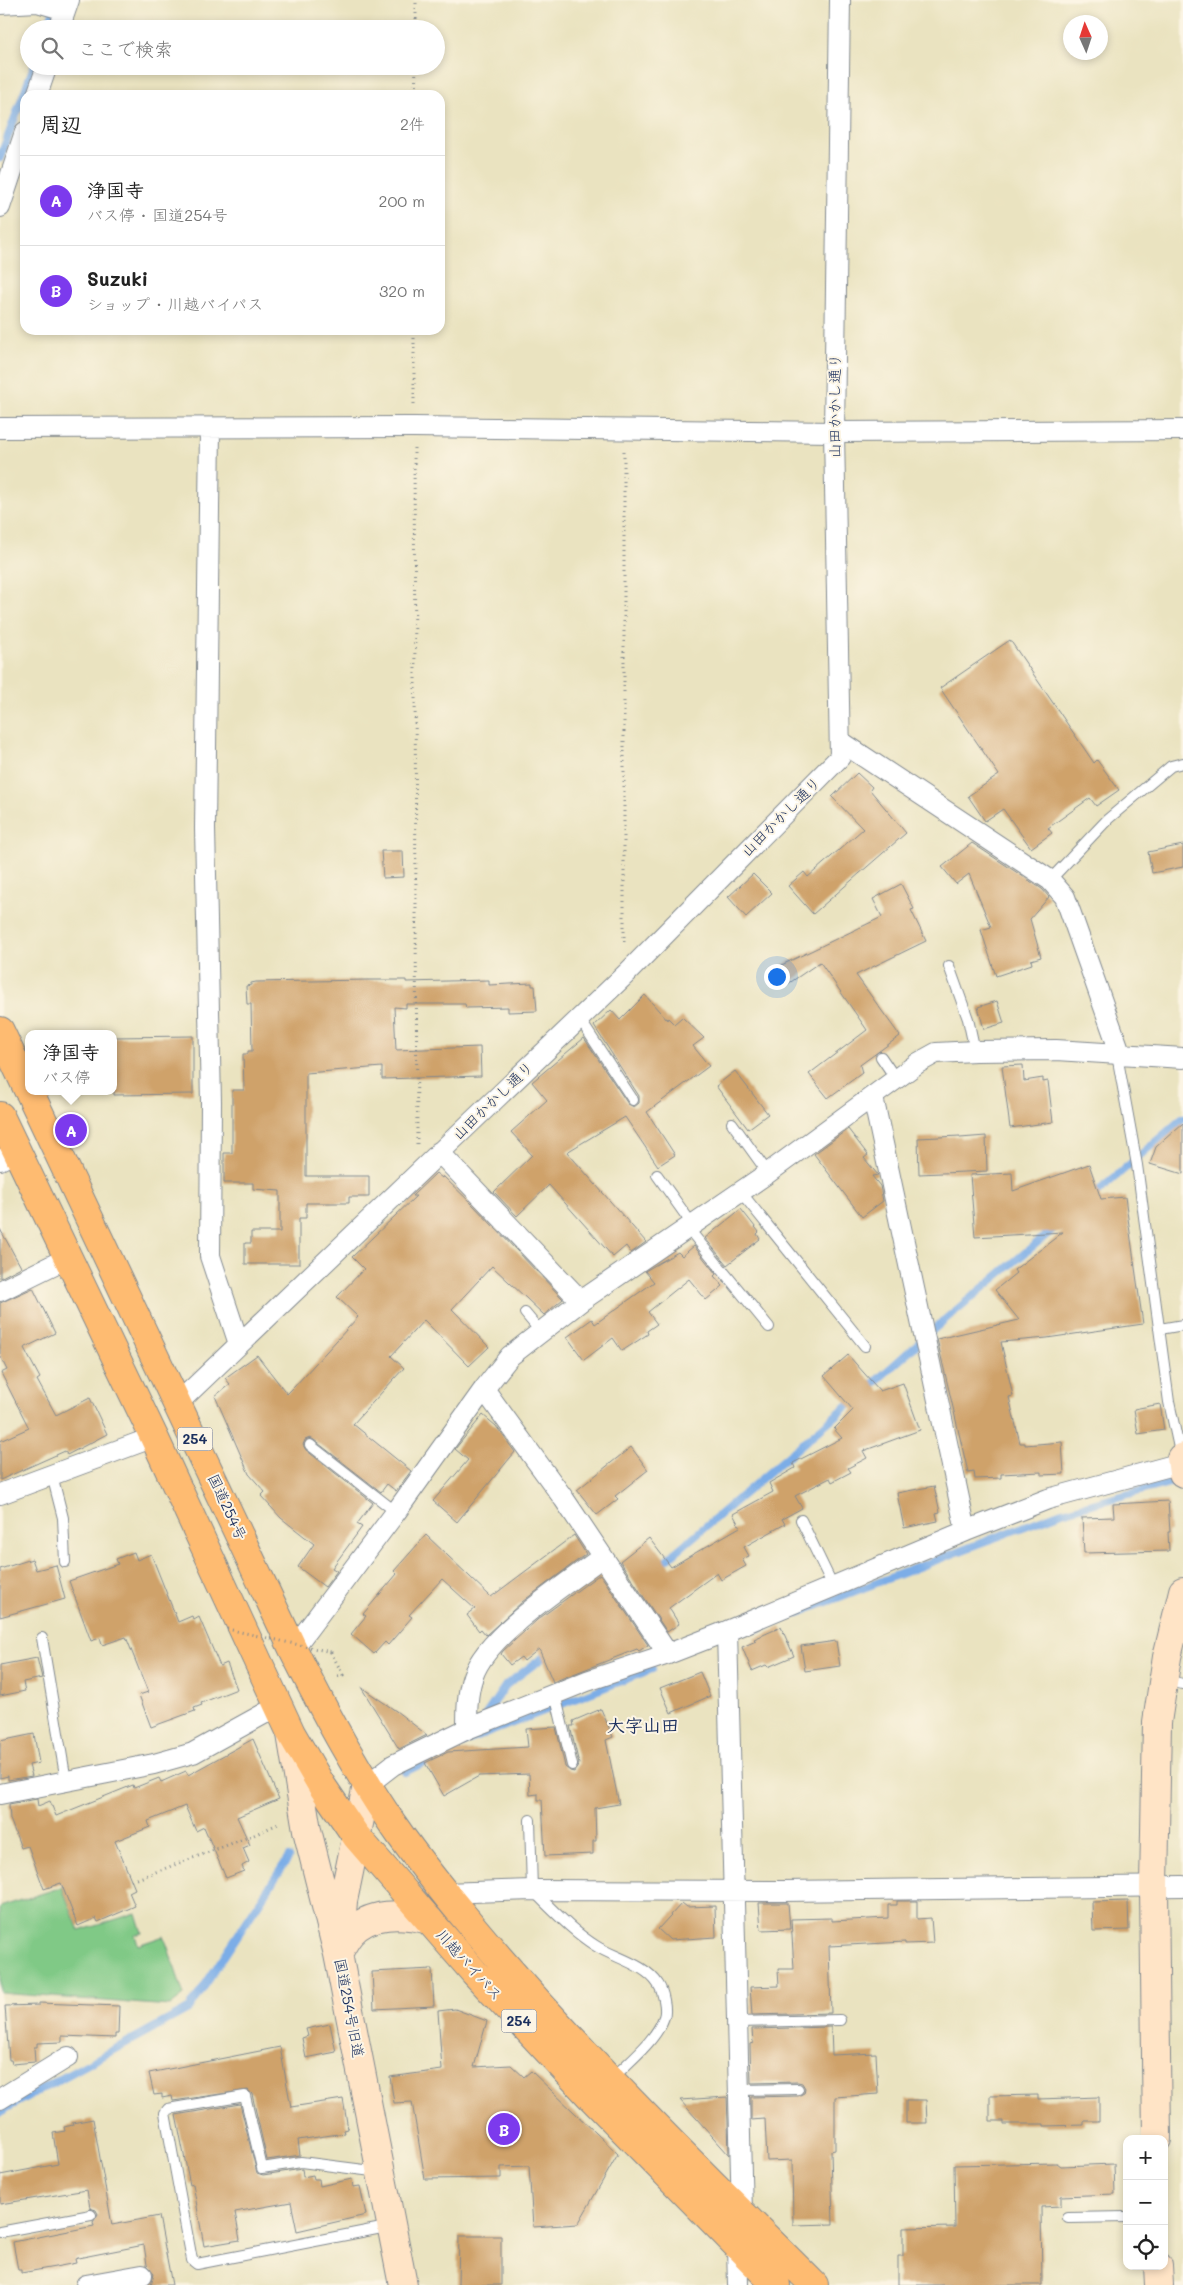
<!DOCTYPE html>
<html lang="ja">
<meta charset="utf-8">
<style>
:root{--surface:#fff;--page:#f6f6f6;--text:#222;--muted:#767676;--line:#e0e0e0;--accent:#7c3aed}
body{margin:0;font-family:Mali,"Klee One",sans-serif;background:var(--page);color:var(--text)}
.controls{position:absolute;right:15px;bottom:15px;display:grid;overflow:hidden;border-radius:10px;box-shadow:0 2px 8px #0003}
.controls button{width:45px;height:45px;display:grid;place-items:center;padding:0;border:0;border-bottom:1px solid var(--line);background:var(--surface);color:var(--text);font:25px sans-serif}
.compass{position:absolute;left:1063px;top:15px;width:45px;height:45px;border-radius:50%;background:var(--surface);box-shadow:0 2px 8px #0003;rotate:357deg}
.you{position:absolute;left:776px;top:976px;width:18px;height:18px;margin:-12px;border:4px solid #fff;border-radius:50%;background:#1a73e8;box-shadow:0 0 0 8px #1a73e833}
.badge{display:grid;place-items:center;width:32px;height:32px;border-radius:50%;background:var(--accent);color:#fff;font-size:16px;font-weight:700}
.pin{position:absolute;translate:-50% -50%;border:2px solid #fff;box-shadow:0 1px 5px #0006}
.popup{position:absolute;left:25px;top:1030px;width:92px;height:65px;box-sizing:border-box;display:grid;place-content:center;border-radius:10px;background:var(--surface);filter:drop-shadow(0 1px 4px #0005);font-size:16px;white-space:nowrap;color:var(--muted)}
.popup b{font-size:19px;color:var(--text)}
.popup::after{content:'';position:absolute;left:50%;top:100%;margin-left:-10px;border:10px solid transparent;border-top-color:var(--surface)}
.list{margin:0;padding:0;list-style:none}
h2{display:flex;justify-content:space-between;align-items:center;height:65px;margin:0;padding:0 20px;font-size:21px}
h2 small{font-size:16px;font-weight:400;color:var(--muted)}
.list li{display:grid;grid-template-columns:32px 1fr auto;gap:15px;align-items:center;box-sizing:border-box;height:90px;padding:0 20px;border-top:1px solid var(--line)}
.list b{display:block;font-size:19px;white-space:nowrap}
.list p{margin:0;font-size:16px;white-space:nowrap;color:var(--muted)}
.list em{font-size:16px;font-style:normal;color:var(--muted)}
.icon{flex:none;width:28px;height:28px;fill:none;stroke:currentColor;stroke-width:2;stroke-linecap:round;stroke-linejoin:round}
.map{position:relative;flex:none;width:1183px;height:2285px;overflow:hidden}
.search{position:absolute;background:var(--surface);box-shadow:0 2px 8px #0003;left:20px;top:20px;width:425px;height:55px;display:flex;align-items:center;gap:12px;box-sizing:border-box;padding:0 18px;border-radius:28px;color:var(--muted);font-size:19px}
.panel{position:absolute;background:var(--surface);box-shadow:0 2px 8px #0003;left:20px;top:90px;width:425px;height:245px;border-radius:15px}
.map>svg:first-child{display:block}
.green{fill:#80c986;stroke:#4e7c72}
.lines{fill:none;stroke-linecap:round;stroke-linejoin:round}
.stream{stroke:#7cade7;stroke-width:8}
.building{fill:#cfa26b}
.lane-casing{stroke:#82898f;stroke-width:12}
.street-casing{stroke:#82898f;stroke-width:22}
.secondary-casing{stroke:#82898f;stroke-width:30}
.highway-casing{stroke:#82898f;stroke-width:30}
.path{stroke:#82898f;stroke-width:3;stroke-dasharray:1 4;stroke-linecap:butt}
.lane{stroke:#fff;stroke-width:10}
.street{stroke:#fff;stroke-width:20}
.secondary{stroke:#ffe4c6;stroke-width:28}
.highway{stroke:#febb71;stroke-width:28}
.path-bridge{stroke:#82898f;stroke-width:3;stroke-dasharray:1 4;stroke-linecap:butt}
.labels{text-anchor:middle;stroke-width:4;stroke-linejoin:round;paint-order:stroke}
.shield{fill:#fcf5e5;stroke:#5e6a86;stroke-width:1}
.shield-label{font-size:14px;font-weight:bold;fill:#1b2f5e}
.street-label{font-size:15px;fill:#1b2f5e;stroke:#fcf5e5}
.quarter-label{font-size:18px;font-weight:bold;fill:#1b2f5e;stroke:#fcf5e5}
</style>
<div class="map">
<svg width="1183" height="2285" viewBox="0 0 1183 2285">
<rect width="100%" height="100%" fill="#fcf5e5"/>
<filter id="ink" filterUnits="userSpaceOnUse"><feTurbulence type="fractalNoise" baseFrequency=".02" numOctaves="2"/><feDisplacementMap in="SourceGraphic" scale="10" xChannelSelector="R" yChannelSelector="G"/><feConvolveMatrix kernelMatrix="1 2 1 2 8 2 1 2 1" color-interpolation-filters="sRGB"/></filter>
<filter id="wash" filterUnits="userSpaceOnUse"><feTurbulence type="fractalNoise" baseFrequency=".0096" numOctaves="4" result="noise"/><feDisplacementMap in="SourceGraphic" scale="20" xChannelSelector="R" yChannelSelector="G"/><feGaussianBlur stdDeviation="1.12" result="paint"/><feColorMatrix in="noise" values="0 0 0 0 0 0 0 0 0 0 0 0 0 0 0 0 0 1.4 0 .05"/><feComposite in="paint" operator="in"/></filter>
<g filter="url(#wash)">
<rect width="100%" height="100%" fill="#eae3c0"/>
<path class="green" d="M62 1887 79 1931 136 1913 142 1933 135 1935 138 1945 164 1936 184 1995 170 2006 0 1993V1907Z"/>
<g class="lines">
<path class="stream" d="M47 29 55 7
M0 158 34 66
M1092 1197 1183 1118
M866 1390 942 1322 1056 1227
M658 1567 855 1399
M756 1629 1062 1512 1181 1480
M485 1716 506 1685 549 1653
M405 1772 469 1740 652 1669
M0 2112 190 2008 289 1857"/>
</g>
<g id="blocks">
<path class="building" d="M1010 640 1094 763 1097 760 1119 790 1096 806 1090 798 1048 828 1052 833 1031 848 1003 809 985 821 968 796 999 775 940 688Z
M857 773 872 787 870 790 906 833 813 914 788 886 804 872 808 877 863 829 832 797Z
M972 843 1042 889 1049 897 1030 919 1041 957 1031 960 1032 964 996 976 981 930 991 927 969 874 956 884 942 867Z
M1183 845V867L1152 873 1148 852Z
M381 851H403L404 877 383 878Z
M753 874 772 893 746 917 728 897Z
M901 884 914 909 911 910 926 941 856 975 900 1036 860 1065 862 1073 828 1098 809 1074 867 1030 820 962 782 988 769 971 882 917 873 899Z
M367 980H406V982L489 980V985L532 983V986H535L537 1011 508 1012V1007L466 1008 465 1004H406V1008L394 1007 396 1050 480 1047 481 1076 382 1079V1067L306 1073V1176H369V1197H349V1203H306V1218H299V1264H245V1243H251V1232H280V1191L253 1189V1183H224V1153H232V1090H244L243 1054H248V1051H252L251 1004H247L246 986 251 985V983L256 982Z
M645 995 667 1020 668 1018 674 1024 682 1017 704 1038 693 1046 709 1066 647 1112 675 1155 658 1166 625 1117 567 1152 646 1242 631 1253 626 1246 613 1257 549 1185 517 1216 494 1192 532 1155 511 1132 547 1100 532 1082 584 1038 628 1104 634 1107 639 1103V1096L594 1026 611 1010 620 1020Z
M997 1001 1004 1023 984 1029 978 1007Z
M193 1036V1094L114 1095V1037Z
M1023 1065 1024 1081 1043 1078V1082L1048 1081 1053 1122 1010 1128 1002 1066Z
M735 1071 768 1114 748 1129 716 1086Z
M1183 1123V1174L1150 1164 1156 1147Z
M848 1129 868 1155 864 1158 878 1175 872 1176 880 1186 883 1201 862 1217 814 1154Z
M960 1136V1138L986 1136 987 1171 919 1174 918 1138Z
M1089 1164 1101 1199 1125 1197 1143 1324 1047 1338 1001 1342 1013 1396 1009 1397 1020 1443H1025V1445L1062 1442 1064 1474 1041 1475V1472L1001 1474V1478L975 1479 974 1471 968 1472 937 1339 1019 1320 995 1290 1016 1273 1014 1270 1063 1232 975 1237 970 1175 1012 1173 1013 1191Z
M436 1173 442 1178 443 1176 472 1204 563 1299 544 1315 492 1266 452 1309 489 1347 469 1366 424 1320 391 1356 404 1368 353 1424 411 1471 396 1491 387 1484 381 1492 314 1440 310 1438 305 1440 303 1445 306 1450 373 1503 357 1524 362 1527 332 1568 337 1571 325 1587 298 1567 314 1544 281 1518 261 1496 265 1492 249 1474 215 1396 230 1384 225 1378 257 1355 287 1394 294 1387 358 1317 337 1297 364 1269 352 1257 416 1196H412Z
M741 1209 759 1232 757 1234 760 1239 727 1265 705 1238Z
M0 1229 21 1267 0 1278Z
M694 1246 716 1274 714 1276 723 1286 706 1300 689 1279 648 1312 657 1324 647 1331 648 1334 622 1351 613 1338 584 1360 567 1337 592 1319 595 1324 654 1282 645 1271 678 1252 682 1256Z
M33 1288 55 1333 24 1348 40 1378 37 1380 56 1415 90 1398 107 1434 67 1455 65 1451 0 1480V1441L29 1428 1 1373 7 1370 0 1356V1303Z
M848 1355 880 1391 903 1383 920 1430 863 1451 867 1458 848 1468 851 1472 832 1482 830 1478 795 1496 802 1508 782 1519 785 1524 744 1547 749 1556 742 1559 746 1566 721 1580 717 1573 669 1608 679 1624 667 1632 620 1561 649 1538 671 1567 740 1527 733 1514 773 1492 769 1483 795 1468 793 1463 842 1438 834 1429 853 1410 824 1376Z
M1160 1404 1164 1430 1138 1434 1134 1409Z
M483 1415 496 1426 515 1452 457 1522 433 1501 468 1460 455 1449Z
M631 1447 648 1470 615 1496 618 1499 597 1515 577 1490Z
M934 1486 940 1512 936 1513 938 1521 904 1528 897 1493Z
M1168 1501 1170 1532H1168L1169 1551 1084 1553 1082 1518 1114 1517 1113 1504Z
M426 1535 491 1597 574 1535 586 1554 522 1602 486 1635 481 1629 479 1631 467 1615 475 1609 442 1579 409 1615 412 1617 388 1645 385 1642 374 1654 351 1634 366 1616 363 1614 397 1574 394 1571Z
M134 1552 137 1560 151 1554 178 1622 192 1616 194 1620 199 1617 220 1666 227 1663 237 1689 201 1703 202 1705 194 1708 195 1711 151 1727 139 1695 148 1692 126 1637 102 1645 100 1638 91 1641 69 1581 118 1564 116 1559Z
M32 1559 36 1570 56 1565 65 1599 0 1617V1569Z
M600 1574 648 1645 639 1651 637 1649 553 1682 539 1649 524 1661 521 1657 510 1665 501 1654 503 1651 537 1620Z
M781 1627 794 1656 768 1667 766 1665 752 1671 742 1647 756 1641 754 1639Z
M836 1641 840 1666 805 1671 801 1646Z
M37 1658 42 1678 23 1682 25 1691 0 1696V1665Z
M700 1672 710 1696 671 1713 660 1688Z
M361 1687 396 1711 427 1735 399 1749Z
M601 1709 613 1737 606 1740 619 1804 595 1808 596 1841H593V1854L545 1856 542 1800H538V1794L530 1795 529 1774 479 1776 444 1796 425 1763 448 1752 528 1747 526 1729 556 1727 565 1767 570 1771 574 1772 579 1764 570 1726H574L573 1721Z
M34 1734 39 1763 29 1765 32 1776 8 1780V1776L0 1778V1741Z
M253 1739 279 1799 237 1817 250 1845 243 1848 249 1862 242 1866 244 1871 226 1878 204 1827 196 1831 185 1806 148 1821 150 1827 115 1841 135 1889 129 1892 135 1906 98 1922 96 1918 78 1926 61 1883 44 1889 28 1846 21 1848 10 1819 9 1804 37 1799 38 1806 50 1801 56 1816 133 1785 134 1788 159 1778 161 1782 186 1771 188 1775Z
M897 1901H917V1919L931 1918 933 1943 905 1944V1942L829 1946 831 2013 752 2015 750 1987 779 1986 778 1969H794L791 1919 832 1918V1921L888 1918V1905H897Z
M1128 1901 1129 1930 1093 1931 1092 1902Z
M682 1903 687 1907 715 1906 716 1937 670 1940 658 1929Z
M759 1903H788L790 1929 761 1930Z
M432 1969 434 2006 374 2009 372 1972Z
M39 2003 119 2006 118 2034H115V2038L62 2036V2042L37 2043V2047H34L35 2062 12 2064 11 2060H9L5 2006 39 2005Z
M455 2009 487 2021 474 2067 511 2065 524 2077 531 2071 618 2154 578 2224 533 2227 529 2166 501 2167V2178L425 2179 412 2102 394 2103 390 2077 442 2070 438 2011Z
M330 2024 336 2052 306 2058 302 2038 308 2036 306 2029Z
M831 2027 832 2055 876 2053 878 2094 835 2097V2150L831 2151 833 2224 793 2225 792 2160 767 2161 765 2119 751 2120V2097L798 2096 804 2093 805 2088 802 2083 798 2082 751 2083 750 2044 753 2043 752 2029Z
M280 2047 291 2107 343 2099 348 2129 344 2130 345 2133 298 2140 300 2155 267 2160 252 2094 248 2090 173 2101 172 2096 162 2098V2094L154 2095 149 2073Z
M1038 2095V2099L1099 2097V2121H1084V2125L1044 2126V2124H1004V2121H990V2096Z
M727 2097 728 2122 729 2155 680 2100Z
M906 2100H926L927 2123H906Z
M240 2104 257 2173 263 2175 302 2169 303 2177 313 2175 314 2179H319L320 2186 352 2179 353 2187 360 2186 366 2215 297 2231 291 2202 235 2212 240 2240 204 2246 193 2184 190 2185 176 2115Z
M93 2119 112 2225 159 2216 172 2285H151L154 2273 147 2265 144 2245 78 2258 75 2259 76 2263 55 2267 21 2273V2270H18L13 2242 94 2226 93 2222 98 2214 96 2210 90 2208 87 2190 0 2204V2175L58 2164 53 2133 65 2131 64 2127 73 2125 72 2123Z
M1057 2163 1061 2166 1114 2164 1115 2194 1061 2196V2206L1041 2207 1042 2285H898V2256H903V2228L955 2227 954 2165Z
M459 2236H501V2285H458Z"/>
</g>
</g>
<g filter="url(#ink)">
<use href="#blocks" fill-opacity="0" stroke="#82898f" stroke-width="1"/>
<g class="lines">
<g class="lane-casing">
<path id="lane" d="M1050 880 1108 819 1171 766 1183 763
M949 966 968 1019 975 1051
M579 1018 633 1100
M1117 1055 1137 1165 1169 1402 1181 1457
M881 1057 896 1079
M732 1123 768 1173
M657 1175 692 1224
M740 1191 865 1346
M687 1227 769 1327
M525 1313 540 1331
M1160 1329 1183 1325
M310 1445 396 1512
M52 1475 63 1518 65 1562
M801 1520 833 1586
M42 1638 66 1781
M1164 1680 1183 1684
M555 1694 572 1765
M530 1820 532 1890C553 1910 572 1931 596 1946 615 1958 645 1964 658 1984 663 1991 667 2009 664 2017 656 2041 629 2061 612 2079
M738 2022 840 2020
M739 2090 798 2089
M380 2172 301 2162 262 2168 245 2096 168 2109 165 2113 192 2260 197 2264 392 2226
M1068 2218 1127 2217
M0 2232 91 2215"/>
</g>
<g class="street-casing">
<path id="street" d="M0 4 37 2 65 10
M59 29 69 0
M37 95 47 66
M0 207 25 132
M0 428 414 427 834 432 1183 430
M210 429 205 829 211 1102 210 1256 239 1344
M840 741 1050 880 1065 897 1121 1055
M873 1097 966 1531
M439 1152 581 1301
M0 1160 18 1151
M0 1291 67 1258
M484 1389 564 1499 668 1654
M178 1403 625 975 840 757 834 432 840 0
M0 1494 154 1437
M727 1631 742 2213
M293 1649 396 1512 484 1389 510 1356 581 1301 768 1173 918 1063 936 1053 975 1051 1056 1050 1183 1058
M467 1729C467 1712 467 1693 473 1676 487 1634 567 1584 602 1557
M367 1785 393 1765 467 1729 587 1681 668 1654 727 1631 966 1531 1048 1499 1181 1463
M0 1794 154 1764 193 1753 278 1706
M444 1893 532 1890 783 1891 1183 1886
M0 2099 68 2057
M737 2247 738 2285
M86 2285 142 2275"/>
</g>
<g class="secondary-casing">
<path id="secondary" d="M1183 1457 1181 1458 1183 1473
M291 1734 307 1830 338 1954 403 2285
M340 1938 343 1901 367 1785
M338 1954C341 1948 345 1940 350 1934 369 1911 403 1913 429 1920
M1157 2139 1154 1887 1157 1722 1167 1657 1183 1591
M1158 2266 1159 2285"/>
</g>
<g class="highway-casing">
<path id="highway" d="M0 1031 28 1090
M29 1091 293 1649C325 1713 359 1777 401 1836 432 1879 466 1919 500 1959 599 2073 707 2178 814 2285
M0 1116 154 1437 291 1733 322 1786 356 1836 474 1972 590 2096 776 2285"/>
</g>
<path class="path" d="M416 29V0
M415 95 416 66
M414 404V330
M414 448 417 1144
M624 451V945
M331 1652 343 1675 337 1676
M137 1879 254 1835 280 1823"/>
<use href="#lane" class="lane"/>
<use href="#street" class="street"/>
<use href="#secondary" class="secondary"/>
<use href="#highway" class="highway"/>
<path class="path-bridge" d="M227 1629 331 1652"/>
</g>
</g>
<g class="labels">
<g class="shield">
<rect x="177.5" y="1427.5" width="35" height="23" rx="4"/>
<rect x="501.5" y="2009.5" width="35" height="23" rx="4"/>
</g>
<g class="shield-label">
<text x="195" y="1444">254</text>
<text x="519" y="2026">254</text>
</g>
<g class="street-label">
<text transform="translate(835 406) rotate(-90)" y="5">山田かかし通り</text>
<text transform="translate(781 817) rotate(-45)" y="5">山田かかし通り</text>
<text transform="translate(493 1101) rotate(-44)" y="5">山田かかし通り</text>
<text transform="translate(227 1507) rotate(65)" y="5">国道254号</text>
<text transform="translate(469 1965) rotate(48)" y="5">川越バイパス</text>
<text transform="translate(349 2008) rotate(79)" y="5">国道254号旧道</text>
</g>
<g class="quarter-label">
<text x="643" y="1732">大字山田</text>
</g>
</g>
</svg>
<div class="controls">
<button>+</button>
<button>−</button>
<button><svg class="icon" aria-label="locate" viewBox="0 0 24 24"><circle cx="12" cy="12" r="6"/><path d="M12 2v4M12 18v4M2 12h4M18 12h4"/></svg></button>
</div>
<svg class="compass" viewBox="-18 -18 36 36"><path d="M0-13l5 13h-10z" fill="#e53935"/><path d="M0 13l5-13h-10z" fill="#767676"/></svg>
<div class="you"></div>
<div class="pin badge" style="left:71px;top:1130px">A</div>
<div class="popup"><b>浄国寺</b>バス停</div>
<div class="pin badge" style="left:504px;top:2129px">B</div>
<div class="search"><svg class="icon" aria-label="search" viewBox="0 0 24 24"><circle cx="10" cy="10" r="6"/><path d="M15 15l6 6"/></svg>ここで検索</div>
<section class="panel">
<h2>周辺<small>2件</small></h2>
<ul class="list">
<li><span class="badge">A</span><div><b>浄国寺</b><p>バス停 · 国道254号</p></div><em>200 m</em></li>
<li><span class="badge">B</span><div><b>Suzuki</b><p>ショップ · 川越バイパス</p></div><em>320 m</em></li>
</ul>
</section>
</div>
